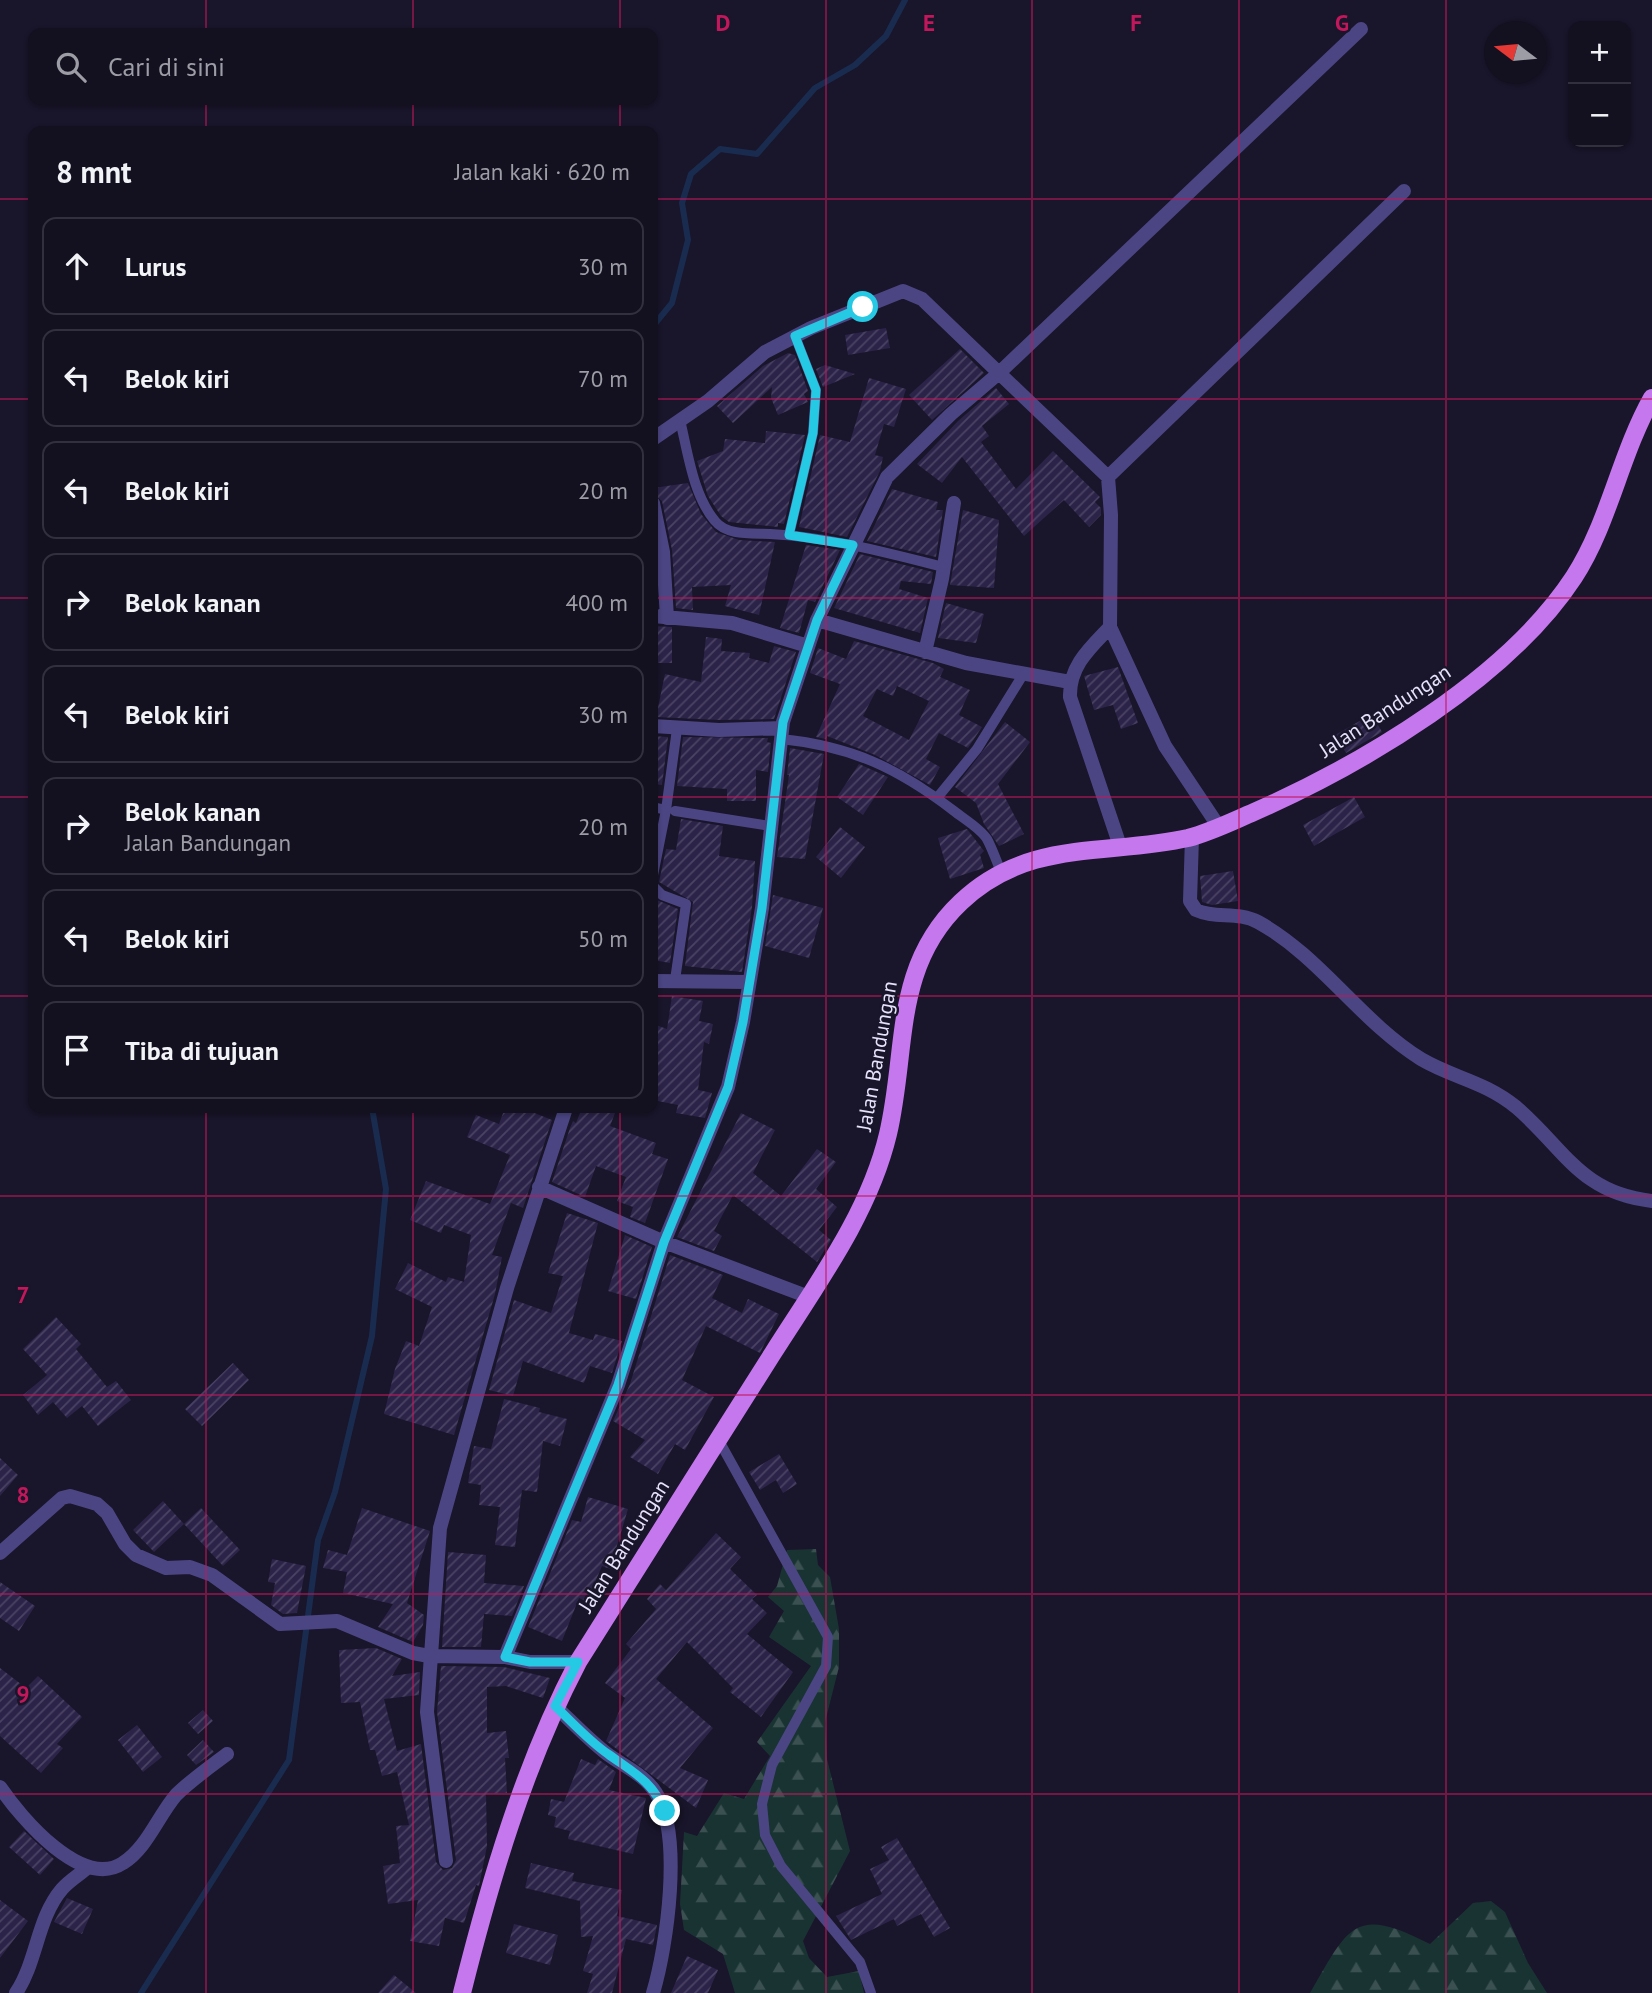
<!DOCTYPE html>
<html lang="id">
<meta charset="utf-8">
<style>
:root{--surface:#131020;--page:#1c1929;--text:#f1f3f6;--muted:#9d9da5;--line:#32303e}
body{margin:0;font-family:"PT Sans",sans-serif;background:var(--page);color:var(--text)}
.controls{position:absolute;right:21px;top:21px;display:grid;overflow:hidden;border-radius:14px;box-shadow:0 2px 5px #0004}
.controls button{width:63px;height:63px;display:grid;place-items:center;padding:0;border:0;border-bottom:2px solid var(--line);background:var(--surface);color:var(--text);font:35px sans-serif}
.compass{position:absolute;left:1484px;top:21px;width:63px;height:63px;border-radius:50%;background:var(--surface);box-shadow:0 2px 5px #0004;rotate:286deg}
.stop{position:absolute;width:21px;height:21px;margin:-16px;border:5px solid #26c9e3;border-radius:50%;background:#fff}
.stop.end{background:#26c9e3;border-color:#fff;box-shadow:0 2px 7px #0008}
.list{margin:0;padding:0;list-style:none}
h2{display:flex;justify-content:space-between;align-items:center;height:91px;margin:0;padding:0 28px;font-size:30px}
h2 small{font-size:23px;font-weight:400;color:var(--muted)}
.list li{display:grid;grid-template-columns:46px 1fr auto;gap:21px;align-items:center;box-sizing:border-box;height:98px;margin:0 14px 14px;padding:0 14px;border:2px solid var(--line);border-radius:14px}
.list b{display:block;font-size:26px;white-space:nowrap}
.list p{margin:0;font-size:23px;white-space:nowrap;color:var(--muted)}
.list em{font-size:23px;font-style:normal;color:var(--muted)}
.icon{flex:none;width:38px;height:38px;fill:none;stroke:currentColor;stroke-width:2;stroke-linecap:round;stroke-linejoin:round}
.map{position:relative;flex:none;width:1652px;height:1993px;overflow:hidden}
.search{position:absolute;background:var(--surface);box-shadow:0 2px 5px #0004;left:28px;top:28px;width:630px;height:77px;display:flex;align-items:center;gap:18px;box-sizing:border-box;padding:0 24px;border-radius:14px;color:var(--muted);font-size:26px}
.panel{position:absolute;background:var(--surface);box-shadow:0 2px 5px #0004;left:28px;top:126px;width:630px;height:987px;border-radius:14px}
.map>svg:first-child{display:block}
.forest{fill:url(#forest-firs)}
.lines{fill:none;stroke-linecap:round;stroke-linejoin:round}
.stream{stroke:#192c4f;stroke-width:6}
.building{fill:url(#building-hatch);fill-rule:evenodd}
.service{stroke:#4b4683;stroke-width:10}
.minor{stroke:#4b4683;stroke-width:14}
.primary{stroke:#c577ed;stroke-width:18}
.route{stroke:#26c9e3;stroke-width:9}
.grid{fill:none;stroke:#c2185b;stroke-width:2;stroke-opacity:0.55}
.labels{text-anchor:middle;stroke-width:5;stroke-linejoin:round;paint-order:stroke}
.street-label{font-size:21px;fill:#e6e2fb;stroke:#19152a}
.grid-label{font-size:23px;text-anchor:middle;font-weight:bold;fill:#c2185b;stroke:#19152a;stroke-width:5;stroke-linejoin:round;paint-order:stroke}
</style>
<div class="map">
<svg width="1652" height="1993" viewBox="0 0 1652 1993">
<defs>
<pattern id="forest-firs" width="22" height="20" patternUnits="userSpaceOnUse" patternTransform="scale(1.75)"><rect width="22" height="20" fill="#193333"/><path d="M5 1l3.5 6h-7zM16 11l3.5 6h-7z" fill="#3a5051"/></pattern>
<pattern id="building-hatch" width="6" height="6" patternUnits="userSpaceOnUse" patternTransform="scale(1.75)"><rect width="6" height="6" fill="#2c2349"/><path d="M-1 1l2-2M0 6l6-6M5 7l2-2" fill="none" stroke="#4b4364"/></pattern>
</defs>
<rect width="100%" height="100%" fill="#19152a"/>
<path class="forest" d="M816 1549 818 1565 830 1577 839 1629V1667L825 1722 827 1759 850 1851 803 1941 809 1958 827 1977 859 1971 864 1993H735L723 1954 684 1930 680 1904 684 1832 697 1836 724 1793 744 1799 770 1756 757 1742 811 1666 769 1637 784 1611 768 1597 777 1586 787 1550Z
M1491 1901 1505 1912 1528 1963 1547 1993H1310C1349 1926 1354 1905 1430 1944L1473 1903Z"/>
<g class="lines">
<path class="stream" d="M653 326 672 303 688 240 682 203 691 174 720 149 757 154 815 88 855 65 886 36 905 0
M141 1993 289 1760 318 1540 335 1492 372 1336 386 1189 372 1108"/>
</g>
<path class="building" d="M886 328 890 348 848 355 845 335Z
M960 349 984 373 932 420 909 395Z
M788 353 795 355 808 391 804 394 808 402 778 415 771 398 772 387 733 423 717 406 763 366Z
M825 365 855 374 823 387 816 369Z
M869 378 906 389 894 427 884 424 875 455 883 457 880 471 847 537 799 527 820 435 850 442Z
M996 388 1009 404 982 426 989 436 981 442 1016 489 1053 451 1100 497 1095 502 1101 508V515L1089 527 1064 500 1024 536 962 457 942 483 917 464 958 421Z
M766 431 805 435 784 524 778 523V527L729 522 721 516 708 496 697 461 723 451 725 439 765 443Z
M688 483 701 514 716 532 739 540 775 542 759 615 725 606 731 585 692 587 693 610 676 608 672 550 662 501 653 494V488Z
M892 489 938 502 936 510H943L936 557 867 541Z
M963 510 999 520 994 588 950 585Z
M806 545 840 550 815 602 808 600 799 633 780 628Z
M860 554 933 572 931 584 901 581 899 589 928 598 920 633 834 608Z
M946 603 984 614 976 643 938 638Z
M653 626 672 627V663H653Z
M706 637 722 639 721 651 750 653 749 658 769 663 774 646 796 652 774 719 719 720 656 717 665 674 701 682Z
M854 641 933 663 944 669 940 677 970 690 959 715 982 727 968 748 939 733 926 759 940 767 930 785 875 755 827 736 826 739 816 737 840 684 810 673 818 648 846 659ZM897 686 929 701 909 740 863 716 877 689 893 696Z
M1118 667 1138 723 1121 729 1113 705 1094 710 1084 676Z
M1372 714 1382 732 1346 753 1335 735Z
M1005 722 1030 742 998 784 1024 834 999 846 984 824 976 803 955 787Z
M653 736 668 737 662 785 653 784Z
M683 737 768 738 767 742 771 743 768 772 756 770V801H727V789L677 786Z
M790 748 824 754 805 859 777 857 789 775H787Z
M859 764 888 777 863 815 837 797Z
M1354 797 1365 817 1314 846 1303 825Z
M681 819 723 826 719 856 755 861 752 907 742 972 685 966 693 902 659 882 666 849 676 850Z
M840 827 865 847 841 878 816 857Z
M967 829 984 851 980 855 984 868 950 879 938 838Z
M1233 871 1238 901 1212 905 1202 902 1200 876Z
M773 895 823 908 809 958 765 946Z
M657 900 678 909 670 963 653 960V919Z
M672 996 703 1001 699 1021 713 1024 709 1044 704 1042 698 1090 712 1093 705 1118 676 1113 678 1105 653 1100V1024L667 1029Z
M505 1108H522L552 1120 523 1208 511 1203 492 1255 502 1257 495 1294 454 1435 384 1414 395 1369 406 1341 419 1346 432 1307 395 1289 408 1263 446 1282 448 1277 464 1282 471 1235 444 1225 441 1233 410 1220 426 1181 490 1204 510 1155 467 1137 476 1115 499 1124Z
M582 1108H617L610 1126 656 1143 652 1154 668 1159 645 1223 630 1217 633 1207 617 1201 626 1177 596 1166 585 1197 552 1182 570 1128 573 1121 576 1123Z
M741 1113 775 1130 753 1173 781 1196 817 1149 836 1162 816 1189 837 1207 819 1230 831 1240 817 1262 733 1195 714 1231 722 1236 714 1251 677 1237Z
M567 1213 598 1223 569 1333 593 1340 595 1334 622 1341 612 1373 590 1366 584 1383 523 1361 513 1396 489 1390 514 1300 551 1313 563 1276 548 1273Z
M625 1235 652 1247 636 1299 608 1291Z
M670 1255 723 1275 712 1298 742 1313 748 1299 779 1314 760 1353 706 1326 682 1380 714 1397 685 1450 675 1444 658 1474 630 1457 645 1440 613 1421 630 1384Z
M56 1317 81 1344 76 1349 107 1387 116 1381 131 1400 98 1426 82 1406 67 1418 53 1402 38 1415 23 1395 47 1375 23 1349Z
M233 1363 249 1380 202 1426 185 1409Z
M504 1399 540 1408 539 1412 567 1419 560 1446 543 1441 537 1492 522 1490 515 1547 495 1545 500 1507 479 1505 481 1485 468 1483 474 1446 491 1449Z
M779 1454 797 1484 783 1493 776 1480 760 1490 749 1472Z
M0 1458 18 1475 0 1496Z
M588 1497 628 1509 610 1569 602 1566 587 1602 579 1598 562 1641 528 1627 572 1520 581 1522Z
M163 1501 184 1524 154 1552 133 1530Z
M201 1508 240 1550 223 1566 184 1524Z
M362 1508 430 1531 407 1603 424 1615 423 1625 413 1642 378 1627 393 1604 343 1593 347 1572 323 1568 328 1550 347 1555Z
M716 1533 741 1557 730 1569 757 1595 752 1599 767 1613 747 1634 793 1672 761 1717 730 1692 733 1688 687 1642 656 1679 713 1728 680 1768 708 1780 696 1808 606 1741 625 1698 605 1683 631 1649 626 1644 656 1609 647 1599 660 1584 666 1590Z
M448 1552 486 1555 484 1583 524 1586 512 1616 484 1614 481 1647H442Z
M272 1559 306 1566 297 1613 283 1614 271 1605 275 1583 268 1582Z
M0 1582 35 1606 19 1631 0 1618Z
M376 1648 402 1659 392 1676 420 1672 419 1695 384 1699 397 1751 421 1744 436 1862 443 1870 452 1868 456 1860 437 1712 441 1666 504 1667 550 1678 543 1698 506 1686 487 1687V1733L506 1731 509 1758H505L507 1793 486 1794 487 1846 479 1886 476 1885 464 1923 445 1918 439 1946 410 1941 418 1900 388 1904 383 1866 400 1863 396 1826 409 1825 397 1772 382 1776 375 1750H370L360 1702 341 1703 339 1650Z
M0 1668 26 1688 38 1676 82 1717 57 1744 63 1748 41 1773 0 1736Z
M203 1710 213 1721 198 1734 188 1723Z
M137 1725 162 1757 143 1772 118 1740Z
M203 1740 214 1752 196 1765 187 1755Z
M581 1759 595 1765 598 1759 616 1772 609 1790 646 1798 633 1854 568 1839 570 1831 554 1827 556 1817 548 1815 551 1799 564 1802Z
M24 1831 54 1859 40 1875 9 1847Z
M897 1838 950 1928 934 1937 921 1914 897 1926 894 1919 851 1940 836 1916 882 1894 870 1869 889 1860 881 1847Z
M531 1863 574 1873 572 1881 622 1890 617 1916 657 1925 653 1945 626 1939 612 1993H587L593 1974 583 1971 593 1936 581 1937 580 1901 525 1888Z
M67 1898 93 1909 82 1934 54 1922Z
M0 1900 28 1921 0 1958Z
M514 1924 558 1935 550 1965 506 1953Z
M687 1956 718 1970 708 1993H671Z
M394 1975 416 1993H378Z"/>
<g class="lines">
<path class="service" d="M680 420C688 453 693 495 715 521 727 536 752 533 770 534 830 537 887 553 944 567
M789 535 813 433 816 390 795 336
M781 739C851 746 898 768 954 811 964 819 980 828 987 839 993 850 997 863 1002 874
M937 798 977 749 1024 673
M653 807 666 810 653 875
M666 810 677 729
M675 811 770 826
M653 886 662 895 686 904 675 980
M718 1439 828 1637 826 1666 772 1765 762 1804 765 1835 781 1866 860 1962 871 1993"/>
<path class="minor" d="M1108 477 1404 191
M653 503 663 552 667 618
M653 616 732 623 808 646
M817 620 966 663 1070 682
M1110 627C1090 648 1069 666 1070 697L1120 846
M925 652 942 579 954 503
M653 726 719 730 782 728
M1219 827 1165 746 1110 627 1111 515 1108 477 999 373 1361 29
M1192 837 1190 901 1196 910C1215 919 1238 911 1258 922 1320 956 1360 1021 1421 1059 1453 1078 1484 1081 1516 1107 1565 1149 1580 1193 1652 1201
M653 981 748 982
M539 1187 664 1242 809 1297
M0 1553 62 1498 70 1496 97 1504 107 1513 125 1544 136 1555 166 1568 190 1567 212 1575 280 1624 337 1621 413 1653 429 1656 505 1657 530 1662H578
M505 1657 618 1385 664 1242 728 1087 743 1022 762 908 783 722 817 620 887 477 951 414 999 373 922 299 903 291 811 328 765 352 708 401 653 439
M555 1706C572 1722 588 1739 606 1753 623 1766 644 1774 656 1793 683 1835 667 1946 653 1993
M0 1787C21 1818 82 1890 123 1863 147 1848 158 1816 176 1795 191 1780 210 1767 227 1754
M446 1861 427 1712 440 1528 507 1288 566 1108
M16 1993C37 1962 37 1918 62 1889 69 1881 79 1875 87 1868"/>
<path class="primary" d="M462 1993C490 1881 524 1765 578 1662 642 1559 708 1456 773 1353 816 1285 869 1214 888 1134 908 1049 892 967 961 902 1028 838 1108 856 1188 838 1211 832 1233 821 1254 812 1363 764 1508 678 1574 577 1609 523 1620 455 1652 398"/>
</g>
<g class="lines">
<path class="route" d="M665 1811C651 1780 634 1773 608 1754 589 1741 572 1722 555 1706L578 1662H530L505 1657 618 1385 664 1242 728 1087 743 1022 762 908 783 722 817 620 853 545 789 535 813 433 816 390 795 336 863 307"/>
</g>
<path class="grid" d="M206 0V33M413 0V33M620 0V33M826 0V1993M1032 0V1993M1239 0V1993M1446 0V1993M206 100V131M413 100V131M620 100V131M0 199H33M653 199H1652M0 399H33M653 399H1652M0 598H33M653 598H1652M0 797H33M653 797H1652M0 996H33M653 996H1652M206 1108V1993M413 1108V1993M620 1108V1993M0 1196H1652M0 1395H1652M0 1594H1652M0 1794H1652"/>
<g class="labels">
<g class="street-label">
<text transform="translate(1385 711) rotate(-33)" y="7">Jalan Bandungan</text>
<text transform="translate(877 1056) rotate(-80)" y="7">Jalan Bandungan</text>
<text transform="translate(624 1546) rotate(-58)" y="7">Jalan Bandungan</text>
</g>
</g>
<g class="grid-label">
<text x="723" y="31">D</text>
<text x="929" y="31">E</text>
<text x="1136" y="31">F</text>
<text x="1342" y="31">G</text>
<text x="23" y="1303">7</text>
<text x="23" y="1503">8</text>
<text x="23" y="1702">9</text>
</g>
</svg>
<div class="controls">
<button>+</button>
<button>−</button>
</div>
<svg class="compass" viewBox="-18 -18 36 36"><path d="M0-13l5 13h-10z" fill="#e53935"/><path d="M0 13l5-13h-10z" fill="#9d9da5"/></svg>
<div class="stop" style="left:863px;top:307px"></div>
<div class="stop end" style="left:665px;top:1811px"></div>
<div class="search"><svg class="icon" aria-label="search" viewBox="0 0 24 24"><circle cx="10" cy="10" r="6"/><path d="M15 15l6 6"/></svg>Cari di sini</div>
<section class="panel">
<h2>8 mnt<small>Jalan kaki · 620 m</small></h2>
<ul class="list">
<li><svg class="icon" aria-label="ahead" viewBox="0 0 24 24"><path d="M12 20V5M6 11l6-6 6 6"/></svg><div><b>Lurus</b></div><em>30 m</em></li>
<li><svg class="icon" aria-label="left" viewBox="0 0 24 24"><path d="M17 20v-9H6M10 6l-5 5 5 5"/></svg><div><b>Belok kiri</b></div><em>70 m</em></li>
<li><svg class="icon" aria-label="left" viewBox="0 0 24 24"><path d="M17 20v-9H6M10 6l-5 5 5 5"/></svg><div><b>Belok kiri</b></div><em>20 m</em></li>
<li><svg class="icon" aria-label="right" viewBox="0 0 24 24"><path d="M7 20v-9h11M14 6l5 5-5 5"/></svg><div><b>Belok kanan</b></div><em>400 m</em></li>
<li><svg class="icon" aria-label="left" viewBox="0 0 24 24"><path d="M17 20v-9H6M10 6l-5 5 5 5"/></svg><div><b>Belok kiri</b></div><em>30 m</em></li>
<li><svg class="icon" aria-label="right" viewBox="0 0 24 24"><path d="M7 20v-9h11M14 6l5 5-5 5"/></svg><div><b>Belok kanan</b><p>Jalan Bandungan</p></div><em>20 m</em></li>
<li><svg class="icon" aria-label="left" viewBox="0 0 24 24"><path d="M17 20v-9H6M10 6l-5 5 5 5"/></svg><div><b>Belok kiri</b></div><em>50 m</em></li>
<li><svg class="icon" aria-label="arrive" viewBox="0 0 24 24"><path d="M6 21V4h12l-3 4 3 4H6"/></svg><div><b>Tiba di tujuan</b></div></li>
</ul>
</section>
</div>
